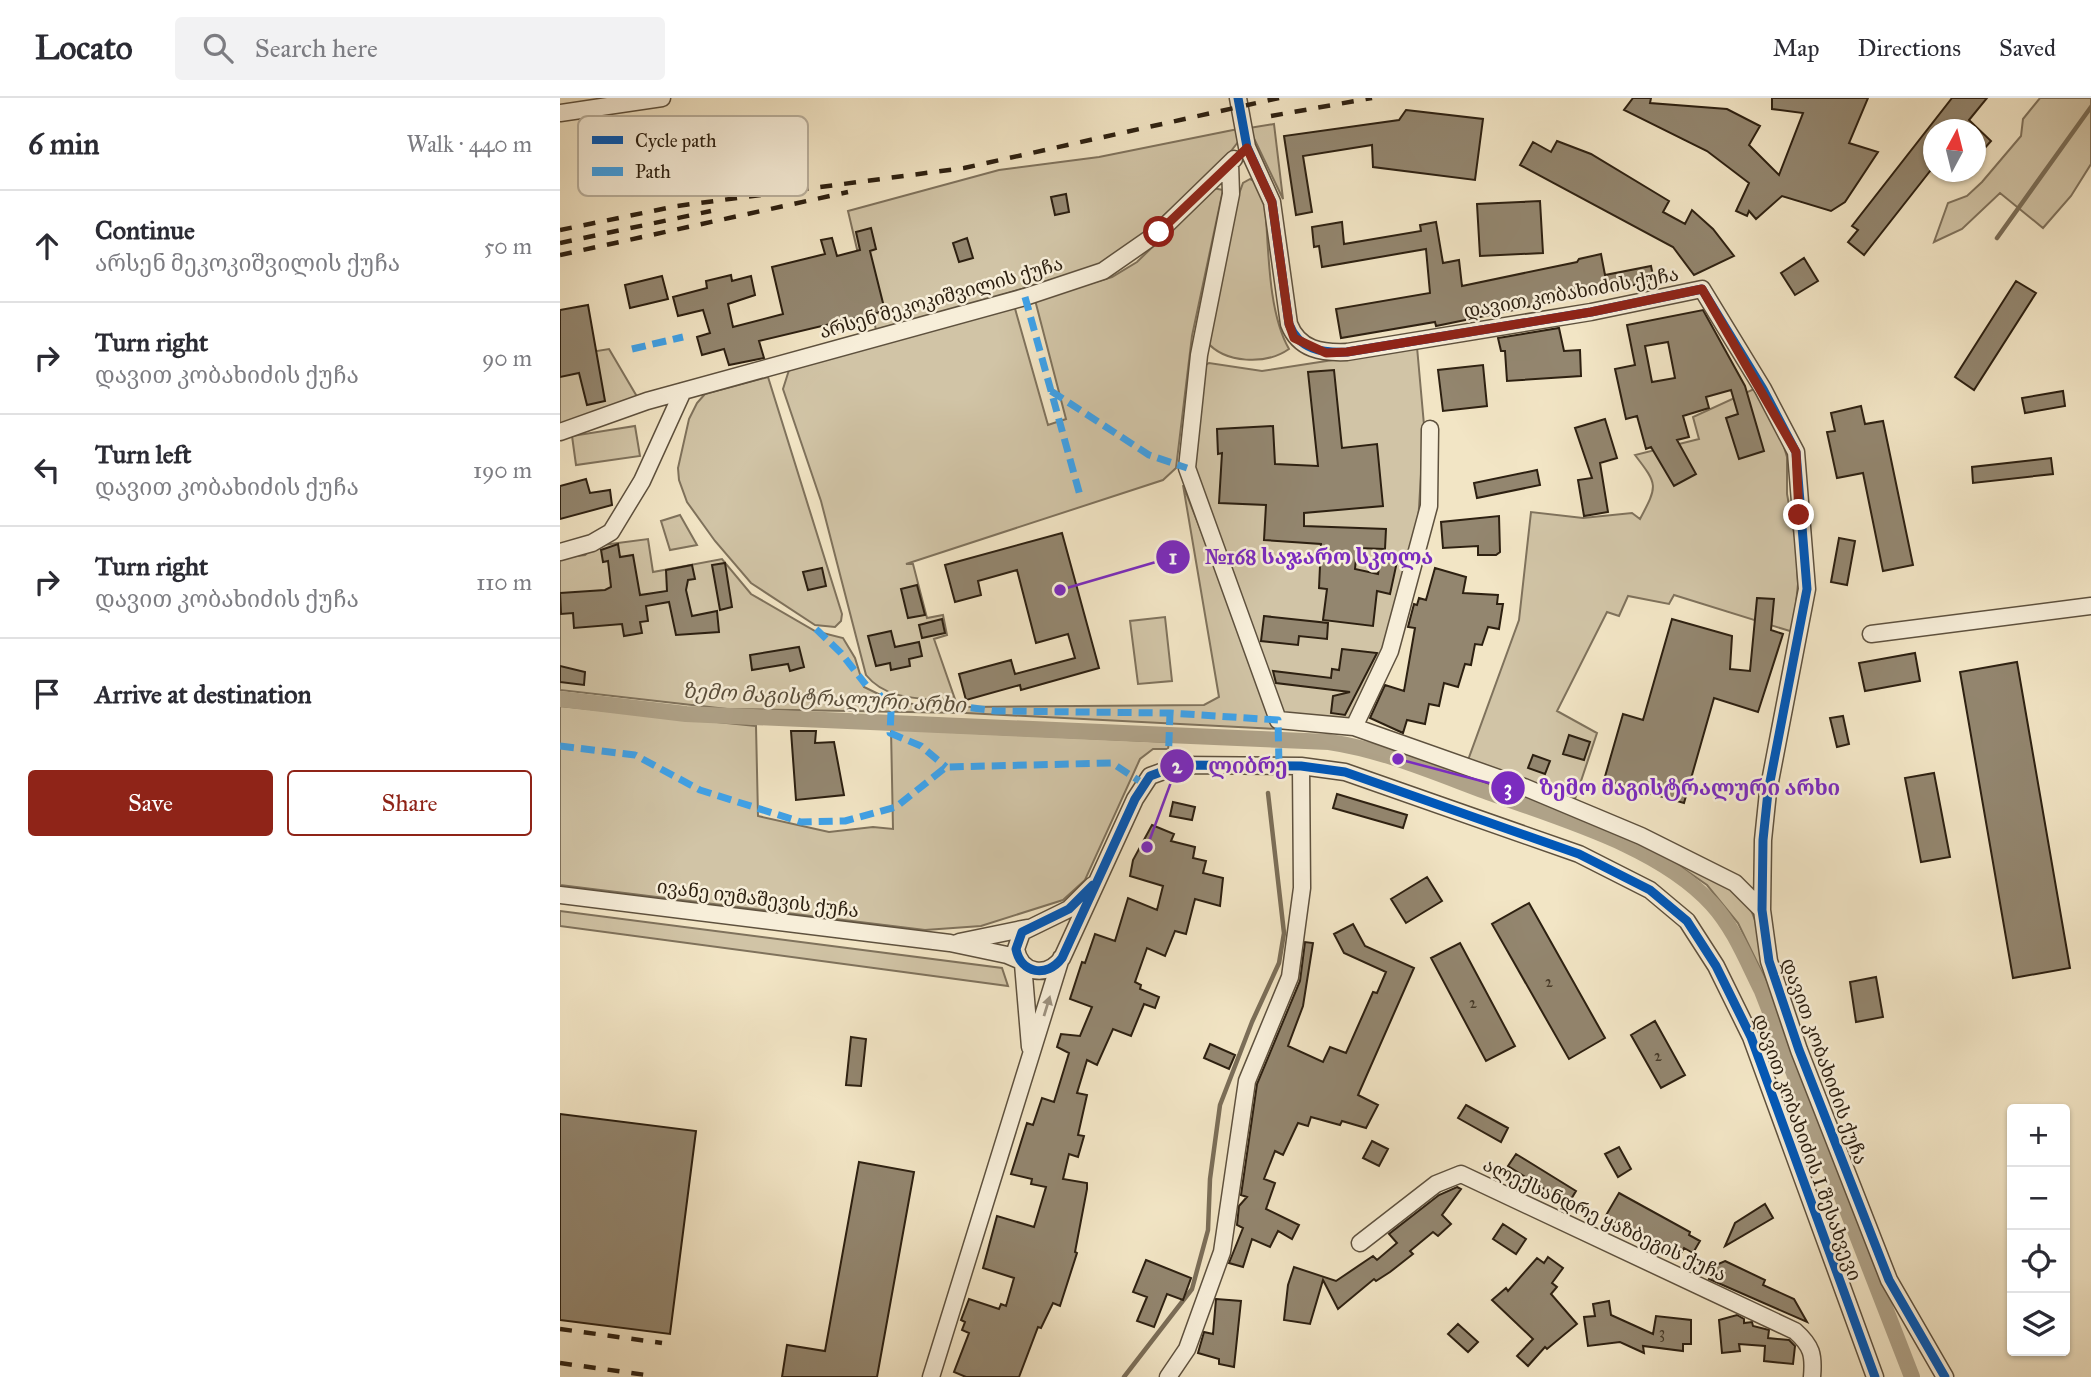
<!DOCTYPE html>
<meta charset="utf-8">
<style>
:root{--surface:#fff;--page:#f2f2f3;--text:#2b2b33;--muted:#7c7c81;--line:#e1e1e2;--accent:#8f2418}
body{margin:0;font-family:"IM FELL Great Primer","Noto Serif Georgian",serif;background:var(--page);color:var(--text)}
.controls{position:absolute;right:21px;bottom:21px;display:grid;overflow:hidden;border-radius:7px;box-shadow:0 2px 5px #0004}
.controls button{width:63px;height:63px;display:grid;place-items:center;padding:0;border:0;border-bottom:2px solid var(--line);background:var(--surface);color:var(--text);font:35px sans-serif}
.compass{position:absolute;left:1363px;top:21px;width:63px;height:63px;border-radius:50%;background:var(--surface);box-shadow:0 2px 5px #0004;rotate:7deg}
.stop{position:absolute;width:21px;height:21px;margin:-16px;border:5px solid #8f2418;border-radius:50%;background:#fff}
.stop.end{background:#8f2418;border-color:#fff;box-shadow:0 2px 7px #0008}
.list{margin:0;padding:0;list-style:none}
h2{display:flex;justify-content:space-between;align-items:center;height:91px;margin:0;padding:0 28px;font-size:30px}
h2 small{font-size:23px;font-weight:400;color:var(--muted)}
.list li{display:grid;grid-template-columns:46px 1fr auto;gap:21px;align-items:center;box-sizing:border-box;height:112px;padding:0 28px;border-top:2px solid var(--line)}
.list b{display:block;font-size:26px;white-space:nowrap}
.list p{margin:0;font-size:23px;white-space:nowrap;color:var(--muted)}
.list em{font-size:23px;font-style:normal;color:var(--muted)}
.actions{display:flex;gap:14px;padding:21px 28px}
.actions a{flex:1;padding:16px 0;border:2px solid var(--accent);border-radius:7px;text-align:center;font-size:24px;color:var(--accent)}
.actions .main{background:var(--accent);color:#fff}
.icon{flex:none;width:38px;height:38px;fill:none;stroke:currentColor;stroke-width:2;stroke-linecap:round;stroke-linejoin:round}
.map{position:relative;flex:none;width:1531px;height:1279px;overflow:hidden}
header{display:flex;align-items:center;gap:42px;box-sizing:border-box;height:98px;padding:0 35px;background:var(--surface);border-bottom:2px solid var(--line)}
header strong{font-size:33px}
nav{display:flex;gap:38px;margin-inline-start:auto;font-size:24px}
.search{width:490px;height:63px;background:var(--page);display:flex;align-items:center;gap:18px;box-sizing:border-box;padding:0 24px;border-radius:7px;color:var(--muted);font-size:26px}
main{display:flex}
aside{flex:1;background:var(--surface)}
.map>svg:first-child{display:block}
.green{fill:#d1c4a6;stroke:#7f725c;stroke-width:2}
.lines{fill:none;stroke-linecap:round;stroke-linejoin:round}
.stream{stroke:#7b6e58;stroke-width:4.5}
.canal{stroke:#afa288;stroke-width:16}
.building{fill:#93866f;stroke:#2d2011;stroke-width:2;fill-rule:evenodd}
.minor-casing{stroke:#5e513e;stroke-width:19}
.minor{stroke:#f7eed9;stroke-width:16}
.rail{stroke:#2d2011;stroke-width:4.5;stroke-dasharray:12 12;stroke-linecap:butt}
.quiet{stroke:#3ea2ea;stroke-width:7;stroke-dasharray:14 7;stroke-linecap:butt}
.cycleway-casing{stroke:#f7eed9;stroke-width:13}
.cycleway{stroke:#0057b8;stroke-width:9}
.oneway{fill:#9c917f}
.route{stroke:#8f2418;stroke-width:9}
.labels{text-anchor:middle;stroke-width:5;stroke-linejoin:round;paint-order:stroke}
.number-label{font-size:16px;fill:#463a28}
.street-label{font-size:19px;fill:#2d2011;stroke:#f7eed9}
.water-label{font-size:21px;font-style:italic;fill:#5a4e3b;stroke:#f7eed9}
.key{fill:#f7eed9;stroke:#bab09d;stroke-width:2}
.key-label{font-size:19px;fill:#2d2011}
.leader{fill:none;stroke:#7b2cbf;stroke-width:2.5}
.callout-dot{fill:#7b2cbf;stroke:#f7eed9;stroke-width:2.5}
.mark-label{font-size:21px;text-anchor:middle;font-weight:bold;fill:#fff}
.callout-label{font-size:21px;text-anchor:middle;font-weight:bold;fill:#7b2cbf;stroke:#f7eed9;stroke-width:5;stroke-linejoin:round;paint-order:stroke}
</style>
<header>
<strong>Locato</strong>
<div class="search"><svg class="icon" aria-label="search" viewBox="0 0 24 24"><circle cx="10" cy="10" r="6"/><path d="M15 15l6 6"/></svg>Search here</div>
<nav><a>Map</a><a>Directions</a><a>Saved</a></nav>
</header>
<main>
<aside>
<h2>6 min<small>Walk · 440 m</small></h2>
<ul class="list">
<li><svg class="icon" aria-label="ahead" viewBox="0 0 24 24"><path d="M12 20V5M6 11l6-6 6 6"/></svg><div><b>Continue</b><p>არსენ მეკოკიშვილის ქუჩა</p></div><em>50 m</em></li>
<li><svg class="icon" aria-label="right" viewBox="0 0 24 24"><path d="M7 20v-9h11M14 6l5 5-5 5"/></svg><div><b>Turn right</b><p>დავით კობახიძის ქუჩა</p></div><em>90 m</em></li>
<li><svg class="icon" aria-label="left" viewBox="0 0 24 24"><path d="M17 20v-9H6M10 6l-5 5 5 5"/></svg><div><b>Turn left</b><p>დავით კობახიძის ქუჩა</p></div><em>190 m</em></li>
<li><svg class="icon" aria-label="right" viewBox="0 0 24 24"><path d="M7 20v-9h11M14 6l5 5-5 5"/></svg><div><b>Turn right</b><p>დავით კობახიძის ქუჩა</p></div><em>110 m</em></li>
<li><svg class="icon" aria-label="arrive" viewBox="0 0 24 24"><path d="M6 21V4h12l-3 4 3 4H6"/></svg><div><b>Arrive at destination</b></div></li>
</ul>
<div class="actions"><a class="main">Save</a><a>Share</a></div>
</aside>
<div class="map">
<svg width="1531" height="1279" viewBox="0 0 1531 1279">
<rect width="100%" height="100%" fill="#f2e5c5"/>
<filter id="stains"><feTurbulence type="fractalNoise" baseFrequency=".00286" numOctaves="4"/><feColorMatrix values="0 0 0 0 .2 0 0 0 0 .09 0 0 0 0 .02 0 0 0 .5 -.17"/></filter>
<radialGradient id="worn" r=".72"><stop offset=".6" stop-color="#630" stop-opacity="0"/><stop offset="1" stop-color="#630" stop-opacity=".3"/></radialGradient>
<path class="green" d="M1480 0H1531V66L1511 98 1483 130 1440 95 1402 131 1374 144 1388 105 1407 98 1422 84 1461 38 1463 21Z
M714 26 723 101 689 30Z
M678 31V44L664 62 563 155 542 166 317 236 288 113 439 72 539 59Z
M690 81 699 85 704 94C709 140 706 211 729 251 706 267 665 266 646 243L675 107 683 85Z
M653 90 663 92 632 238 616 370 603 382 346 466H353L367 520 383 517 387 537 374 541 396 604 404 609 644 607 659 599 623 387 719 631 406 615 167 611 0 592V460L25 457 35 448 88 441 93 474 162 461 191 496 255 533 283 540 295 560 304 589 335 604 391 610 389 603C359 600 326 602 306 577L261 403 223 291 229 272 454 207 488 327 506 321 475 202 552 179 577 164Z
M857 249 864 327 858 426 827 546 795 615 786 622 724 621 630 368 641 270 649 265 702 273Z
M49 251 79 302 0 330V259Z
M208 279 282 516 281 523 275 529 255 527 191 485 155 443 127 404 119 382 118 370 129 321 137 305 145 296Z
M1194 291 1219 332 1227 359V396L1236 445 1238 486 1233 534 1114 497 1109 506 1068 498 1059 518 1047 514 997 613 1037 635 1014 704 907 665 959 522 971 414 1023 420 1072 415 1080 421C1098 387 1098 387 1075 357L1139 341 1133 319Z
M75 328 80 358 16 367 12 338Z
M120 417 137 447 110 452 101 423Z
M605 519 612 583 578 586 570 523Z
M0 608 196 628 198 718 269 734 313 729 333 731 331 631 609 644 608 651H593L580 661 525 782 503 802 421 828 365 832 0 787Z
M1092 749C1118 762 1169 782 1186 804 1201 824 1206 872 1213 897L1178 825 1147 787Z
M0 813 442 870 448 888 0 828Z"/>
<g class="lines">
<path class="stream" d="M1437 140 1531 9
M564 1279 632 1191 648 1132 650 1081 660 1007 692 924 719 865 724 835 708 695"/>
<path class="canal" d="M0 601 126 616 769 644C823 652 874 674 925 693 998 720 1098 747 1152 806 1174 830 1187 863 1202 893L1352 1279"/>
</g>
<path class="building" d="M1073 0H1091L1090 5 1167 11 1200 28 1189 47 1219 77 1243 15 1212 11V0H1308L1289 45 1318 54 1285 104 1271 113 1222 98 1196 121 1189 113 1187 118 1176 113 1189 85 1147 53 1064 12Z
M1392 0H1427L1409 22 1431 43 1416 60V32H1374V68L1304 157 1288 144 1298 132 1292 128Z
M846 12 923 21 915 82 813 69 812 47 743 58 752 114 736 117 724 38 839 22Z
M997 43 1031 56 1109 103 1103 114 1125 126 1132 112 1153 131 1174 158 1134 177 1113 149 960 67 973 44 991 54Z
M506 96 509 114 495 117 491 99Z
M980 103 983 155 920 158 917 106Z
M782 124 784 146 861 133 860 127 876 124 883 165 899 162 902 188 1017 164 1019 161 1041 156 1045 177 1091 168 1094 183 876 228 875 224 781 240 776 211 870 195 866 151 762 169 759 148 754 149 752 129Z
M311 130 316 151 310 153 325 213 199 243 204 260 169 267 164 251 142 257 137 239 150 235 143 212 118 218 113 199 147 190 146 183 171 177 172 183 191 178 195 197 168 206 173 229 223 216 212 169 265 156 261 142 272 140 277 158 300 152 296 134Z
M407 140 413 160 399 164 393 145Z
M1244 160 1258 183 1235 197 1221 175Z
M102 178 108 201 70 210 65 187Z
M1456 183 1476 195 1414 292 1395 279Z
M28 207 45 303 27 307 19 275 0 279V212Z
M1143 212 1185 288 1204 353 1179 361 1166 320 1178 316 1171 292 1146 299 1149 310 1123 318 1129 339 1117 342 1136 376 1114 388 1091 349 1086 351 1077 318 1066 321 1055 271 1075 267 1067 227ZM1108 244 1115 280 1092 284 1085 248Z
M999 230 1004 253 1020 252 1021 278 947 283 945 253H941L938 240Z
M923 267 927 308 883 313 878 272Z
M774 272 782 350 817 346 823 408 744 415V428L826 431 825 451 797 450 795 471 818 476 822 454 838 459 830 496 817 493 813 528 763 522 767 491 759 490 761 446 704 442 706 407 659 405 662 355 658 356 657 331 713 328 715 366 758 368 748 274Z
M1503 293 1505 308 1465 315 1462 300Z
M1301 308 1305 326 1323 323 1353 467 1323 473 1303 375 1277 380 1267 334 1275 333 1271 315Z
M1045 321 1057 360 1040 365 1048 414 1024 418 1018 382 1032 380 1015 330Z
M1491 360 1493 376 1413 385 1412 369Z
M977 372 980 387 917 400 914 385Z
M26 381 30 395 50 392 52 407 0 421V388Z
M939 418 940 454 936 457H918V448L883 450 881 424Z
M502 435 539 570 461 592 460 587 406 602 399 576 451 562 455 576 515 560 508 536 476 545 457 472 418 483 421 497 395 504 385 467Z
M1279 440 1295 443 1287 487 1271 484Z
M58 446 60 459 73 457 80 497 107 493 106 472 132 467 135 481 128 482 126 492 132 518 157 513 159 534 116 537 109 504 86 508 88 523 80 524 82 535 64 538 62 526 14 530 13 515 1 516 0 495 45 492 51 489 48 463 43 464 41 452Z
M165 465 172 509 160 512 152 467Z
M262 470 266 488 248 492 243 474Z
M875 470 906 479 903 495 938 497 937 506H943L939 531 928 529 922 547 915 546 911 567 905 566 898 589 884 585 879 608 869 606 865 626 847 622 843 635 810 620 825 587 844 593 855 530 848 529 854 506 857 507 859 500 866 502Z
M357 487 365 517 348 520 341 491Z
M1197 500 1214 501 1211 532 1223 536 1198 614 1154 600 1124 705 1044 682 1063 616 1083 622 1112 521 1172 538 1170 571 1190 573Z
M704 518 768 525 767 541 739 538 738 547 701 543Z
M382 521 385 535 362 540 359 527Z
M331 533 335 549 359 544 362 558 349 561 350 568 331 572 330 565 316 568 308 538Z
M239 549 244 569 230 573 228 566 192 572 190 557Z
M782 551 817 555 785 617 771 615 773 598 790 594 716 585 713 573 771 580 772 571 779 572Z
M1355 555 1360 583 1305 593 1299 565Z
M1457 564 1510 870 1453 880 1400 574Z
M0 568 25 574 24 587 0 584Z
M1283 618 1289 646 1277 649 1270 620Z
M231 633H256L255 645 274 644 284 697 236 702Z
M1009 637 1030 644 1024 662 1003 656Z
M973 657 990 663 985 676 968 670Z
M1374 675 1390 759 1361 764 1345 680Z
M777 696 847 717 843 730 773 710Z
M613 704 635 709 632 722 610 718Z
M592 727 614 736 611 743 635 749 633 760 646 763 643 775 663 780 660 808 635 801 626 836 615 833 605 858 587 850 575 884 581 887 580 891 599 899 595 910 584 906 571 938 553 931 537 967 527 962 517 995 527 997 518 1037 524 1038 518 1059 509 1056 503 1081 527 1085V1091L515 1154 517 1155 500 1208 493 1205 481 1230 478 1229 459 1279H406L394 1274 409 1235 402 1232 405 1224 401 1222 409 1201 439 1211 441 1206 446 1208 454 1180 423 1170 437 1118 474 1129 486 1089 471 1086 472 1081 451 1076 467 1025 473 1027 482 1000 494 1004 509 955 497 949 501 936 520 938 532 909 510 901 522 864 525 865 535 836 555 843 568 800 597 812 603 788 570 778 573 762Z
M867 779 882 803 846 825 831 801Z
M969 805 1045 940 1009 961 932 826Z
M793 826 805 848 854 870 798 997 818 1007 806 1030 782 1023 780 1027 751 1019 748 1028 738 1025 723 1057 715 1053 704 1081 715 1085 706 1111 739 1127 732 1141 718 1133 710 1149 692 1141 683 1169 669 1165 683 1130 677 1127 679 1108 687 1099 681 1097 697 986 740 883 745 844 753 845 743 908 728 948 763 964 770 949 786 955 813 894 817 895 826 874 784 855 774 836Z
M900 845 955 948 926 963 871 860Z
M1316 879 1323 919 1296 924 1290 884Z
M1095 923 1125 977 1101 990 1071 937Z
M291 939 306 941 301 988 286 987Z
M650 946 675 957 669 971 644 960Z
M906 1007 948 1030 941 1044 898 1020Z
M0 1016 136 1033 110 1236 0 1222Z
M812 1043 828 1051 819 1068 803 1060Z
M1059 1049 1071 1071 1058 1079 1045 1056Z
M956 1056 1016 1093 1008 1106 948 1068Z
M299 1064 354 1074 317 1279H222L227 1247 265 1253Z
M897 1089 901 1091 882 1117 891 1126 878 1138 873 1134 850 1153 853 1156 830 1174 816 1183 814 1181 778 1211 763 1182 750 1226 724 1222 728 1187 734 1169 776 1183 813 1158 817 1162 837 1145 829 1136 879 1097Z
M1059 1095 1130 1134 1129 1137 1140 1143 1133 1155 1124 1150 1119 1159 1045 1119Z
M1205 1106 1213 1120 1165 1148 1175 1125Z
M943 1126 966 1141 956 1156 933 1141Z
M988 1159 1003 1170 992 1185 997 1189 991 1196 1017 1226 987 1251 985 1249 968 1268 957 1258 973 1241 932 1202 946 1190 948 1193 977 1160 984 1165Z
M586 1162 631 1180 623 1202 607 1196 594 1229 577 1223 587 1199 573 1194Z
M1165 1163 1205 1182 1203 1187 1234 1201 1247 1224 1149 1181 1156 1167Z
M656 1201 681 1203 674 1269 659 1266V1261L638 1255 644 1234 653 1236Z
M1049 1203 1051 1217 1093 1236 1096 1218 1131 1222V1246H1123V1253L1083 1248 1084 1255 1060 1244 1028 1248 1024 1219 1035 1218 1033 1206Z
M1177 1217 1184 1221V1225L1192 1224 1193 1228 1209 1232 1208 1240 1229 1242 1235 1248 1233 1266 1204 1263 1205 1248 1179 1246 1180 1253 1162 1255 1159 1222Z
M898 1226 918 1244 908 1254 888 1236Z"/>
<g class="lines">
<g class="minor-casing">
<path id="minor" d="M678 0 687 49 712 104 729 226C739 252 762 255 787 254L1031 214 1142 191 1203 291 1236 354 1247 491 1208 694 1203 742 1202 812 1209 863 1239 952 1329 1182 1385 1279
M0 15 102 0
M670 65 671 96 639 257 627 370 718 622 794 629 964 689 1081 738 1175 785 1202 812
M0 334 87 303 465 199 543 173 599 134 674 61
M0 454 32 445 51 434 82 383 123 293
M1311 536 1531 508
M794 629 830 553 869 408 870 331
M533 787 509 811 462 834 456 851C461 876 487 880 502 860L575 701 590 678 620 667 741 668 785 674 1019 756 1090 792 1127 823 1156 868 1191 939 1315 1279
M0 797 390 845 447 857 461 863
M399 844 467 830
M463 866 470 949
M800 1145 876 1086 901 1076 1235 1233C1252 1248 1254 1257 1252 1279
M371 1279 501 860
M608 1279 627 1251 662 1154 687 983 730 879 742 790 741 668"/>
</g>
<use href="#minor" class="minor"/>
<path class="rail" d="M711 18 812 0
M0 132 117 108 404 70 719 0
M0 145 151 113
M0 157 288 94
M0 1231 102 1245
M0 1265 93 1278"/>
<path class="quiet" d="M465 199 521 401
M72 251 123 239
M491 293 589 357 627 370
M256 531 281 555 306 587
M319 596 331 614 330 635 361 648 386 669
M390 607 436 613 610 615 718 622 719 668
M0 648 75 657 140 692 241 724 285 723 336 709 386 669 552 665 584 686
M608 669 610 615"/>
<g class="cycleway-casing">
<path id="cycleway" d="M678 0 687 49 712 104 729 226C739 252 762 255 787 254L1031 214 1142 191 1203 291 1236 354 1247 491 1208 694 1203 742 1202 812 1209 863 1239 952 1329 1182 1385 1279
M533 787 509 811 462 834 456 851C461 876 487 880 502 860L575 701 590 678 620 667 741 668 785 674 1019 756 1090 792 1127 823 1156 868 1191 939 1315 1279"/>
</g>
<use href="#cycleway" class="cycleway"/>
</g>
<defs><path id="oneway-solid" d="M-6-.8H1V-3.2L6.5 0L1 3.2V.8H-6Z" transform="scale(1.75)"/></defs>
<use class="oneway" href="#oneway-solid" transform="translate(487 908) rotate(-73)"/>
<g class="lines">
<path class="route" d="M599 134 687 50 712 104 729 226 734 240 766 255 787 254 1031 214 1142 191 1236 354 1239 417"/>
</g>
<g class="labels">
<g class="number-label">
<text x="989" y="889">2</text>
<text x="913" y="910">2</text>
<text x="1098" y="963">2</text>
<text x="1102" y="1240">3</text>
</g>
<g class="street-label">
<text transform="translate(1011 194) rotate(-10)" y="7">დავით კობახიძის ქუჩა</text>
<text transform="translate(381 199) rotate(-16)" y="7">არსენ მეკოკიშვილის ქუჩა</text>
<text transform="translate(198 800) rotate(7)" y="7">ივანე იუმაშევის ქუჩა</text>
<text transform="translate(1265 963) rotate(70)" y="7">დავით კობახიძის ქუჩა</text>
<text transform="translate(1248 1049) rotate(70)" y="7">დავით კობახიძის I შესახვევი</text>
<text transform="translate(1045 1121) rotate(25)" y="7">ალექსანდრე ყაზბეგის ქუჩა</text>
</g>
<g class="water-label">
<text transform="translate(264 600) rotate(3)" y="7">ზემო მაგისტრალური არხი</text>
</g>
</g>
<rect x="18" y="18" width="230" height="80" rx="10" class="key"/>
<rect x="32" y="38" width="31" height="8" fill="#0057b8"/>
<rect x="32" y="69" width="31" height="9" fill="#3ea2ea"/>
<g class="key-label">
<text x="75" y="49">Cycle path</text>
<text x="75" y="80">Path</text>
</g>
<path class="leader" d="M500 492L613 459M587 749L617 668M838 661L948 690"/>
<g class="callout-dot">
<circle cx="500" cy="492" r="7"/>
<circle cx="587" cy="749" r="7"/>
<circle cx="838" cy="661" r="7"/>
<circle cx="613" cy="459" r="18"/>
<circle cx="617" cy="668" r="18"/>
<circle cx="948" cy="690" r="18"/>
</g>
<g class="mark-label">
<text x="613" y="466">1</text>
<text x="617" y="675">2</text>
<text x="948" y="697">3</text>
</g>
<g class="callout-label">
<text x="759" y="466">№168 საჯარო სკოლა</text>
<text x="688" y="675">ლიბრე</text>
<text x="1130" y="697">ზემო მაგისტრალური არხი</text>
</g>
<rect width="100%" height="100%" filter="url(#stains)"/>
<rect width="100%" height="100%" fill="url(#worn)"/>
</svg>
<div class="controls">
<button>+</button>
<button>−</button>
<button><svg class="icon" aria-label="locate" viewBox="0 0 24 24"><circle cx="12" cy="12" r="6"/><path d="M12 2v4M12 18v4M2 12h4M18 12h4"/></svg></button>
<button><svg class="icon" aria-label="layers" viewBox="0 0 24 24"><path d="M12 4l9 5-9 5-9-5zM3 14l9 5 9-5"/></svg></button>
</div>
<svg class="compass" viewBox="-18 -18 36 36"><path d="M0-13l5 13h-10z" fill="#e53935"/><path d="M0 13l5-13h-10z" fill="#7c7c81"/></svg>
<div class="stop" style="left:599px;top:134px"></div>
<div class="stop end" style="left:1239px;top:417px"></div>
</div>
</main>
